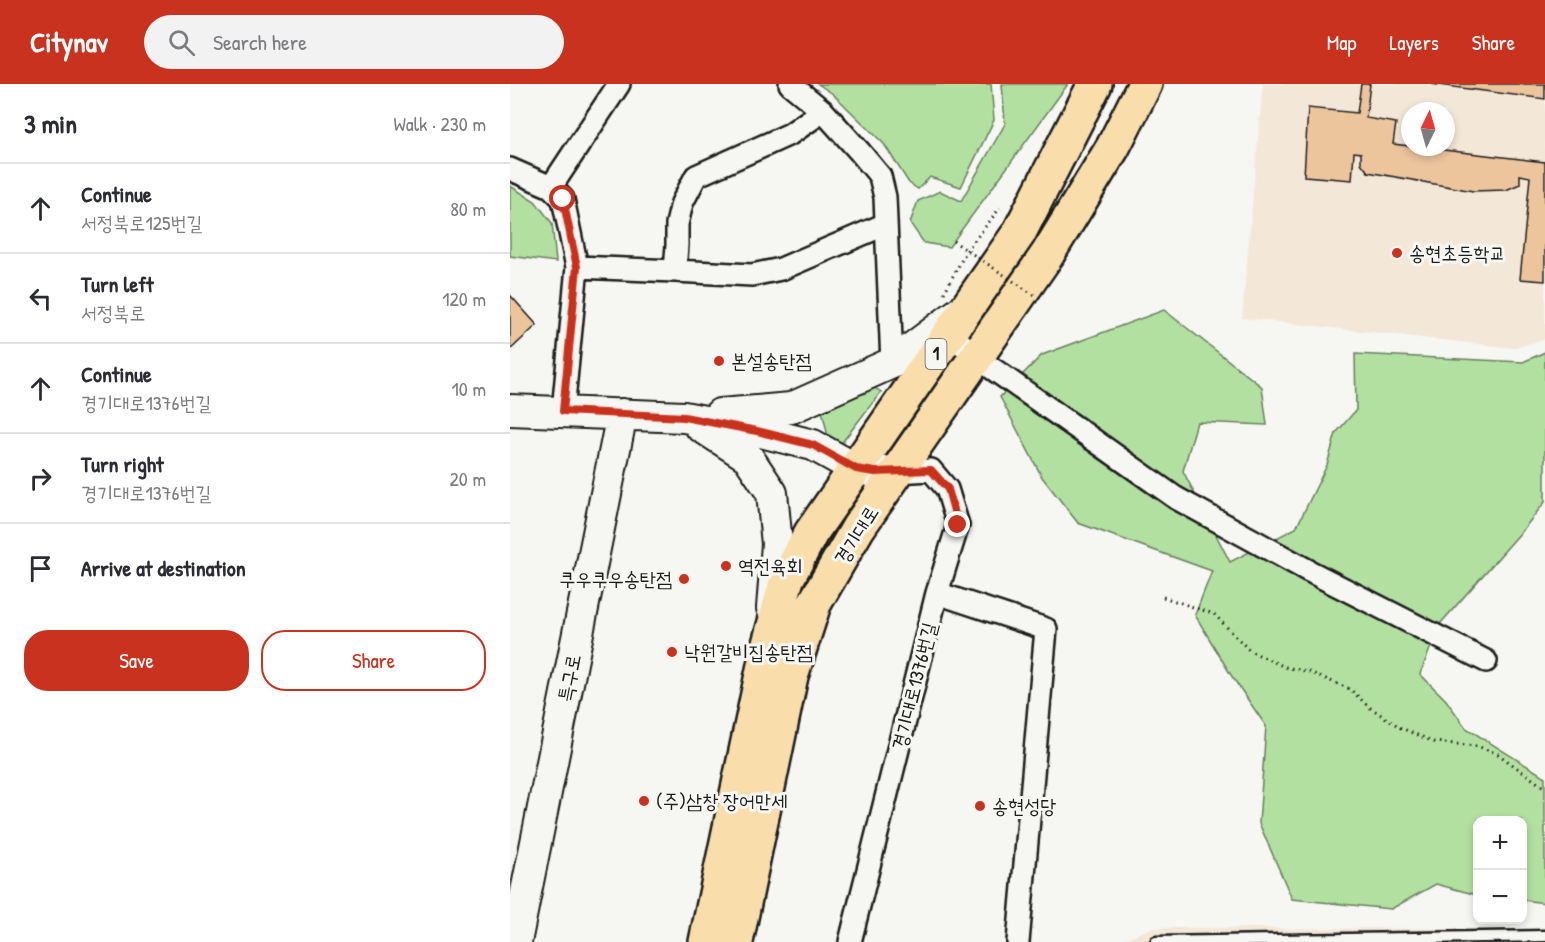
<!DOCTYPE html>
<meta charset="utf-8">
<style>
:root{--surface:#fff;--page:#f2f2f3;--text:#2b2b33;--muted:#7c7c81;--line:#e1e1e2;--accent:#c8321e}
body{margin:0;font-family:"Patrick Hand","Poor Story",sans-serif;background:var(--page);color:var(--text)}
.controls{position:absolute;right:18px;bottom:18px;display:grid;overflow:hidden;border-radius:12px;box-shadow:0 3px 9px #0003}
.controls button{width:54px;height:54px;display:grid;place-items:center;padding:0;border:0;border-bottom:2px solid var(--line);background:var(--surface);color:var(--text);font:30px sans-serif}
.compass{position:absolute;left:891px;top:18px;width:54px;height:54px;border-radius:50%;background:var(--surface);box-shadow:0 3px 9px #0003;rotate:5deg}
.stop{position:absolute;width:18px;height:18px;margin:-14px;border:4px solid #c8321e;border-radius:50%;background:#fff}
.stop.end{background:#c8321e;border-color:#fff;box-shadow:0 2px 6px #0008}
.list{margin:0;padding:0;list-style:none}
h2{display:flex;justify-content:space-between;align-items:center;height:78px;margin:0;padding:0 24px;font-size:26px}
h2 small{font-size:20px;font-weight:400;color:var(--muted)}
.list li{display:grid;grid-template-columns:39px 1fr auto;gap:18px;align-items:center;box-sizing:border-box;height:90px;padding:0 24px;border-top:2px solid var(--line)}
.list b{display:block;font-size:22px;white-space:nowrap}
.list p{margin:0;font-size:20px;white-space:nowrap;color:var(--muted)}
.list em{font-size:20px;font-style:normal;color:var(--muted)}
.actions{display:flex;gap:12px;padding:18px 24px}
.actions a{flex:1;padding:14px 0;border:2px solid var(--accent);border-radius:24px;text-align:center;font-size:21px;color:var(--accent)}
.actions .main{background:var(--accent);color:#fff}
.icon{flex:none;width:33px;height:33px;fill:none;stroke:currentColor;stroke-width:2;stroke-linecap:round;stroke-linejoin:round}
.map{position:relative;flex:none;width:1035px;height:858px;overflow:hidden}
header{display:flex;align-items:center;gap:36px;box-sizing:border-box;height:84px;padding:0 30px;background:var(--accent);color:#fff}
header strong{font-size:28px}
nav{display:flex;gap:33px;margin-inline-start:auto;font-size:21px}
.search{width:420px;height:54px;background:var(--page);display:flex;align-items:center;gap:15px;box-sizing:border-box;padding:0 21px;border-radius:33px;color:var(--muted);font-size:22px}
main{display:flex}
aside{flex:1;background:var(--surface)}
.map>svg:first-child{display:block}
.built{fill:#f3e7d8;fill-rule:evenodd}
.green{fill:#b2e0a0;stroke:#677e5e;stroke-width:1.5}
.building{fill:#edc59d;stroke:#1c1c1c;stroke-width:1.5}
.lines{fill:none;stroke-linecap:round;stroke-linejoin:round}
.lane-casing{stroke:#1c1c1c;stroke-width:15}
.street-casing{stroke:#1c1c1c;stroke-width:26}
.secondary-casing{stroke:#1c1c1c;stroke-width:34}
.primary-casing{stroke:#1c1c1c;stroke-width:38}
.path{stroke:#1c1c1c;stroke-width:3;stroke-dasharray:1.5 4.5;stroke-linecap:butt}
.lane{stroke:#f6f6f2;stroke-width:10}
.street{stroke:#f6f6f2;stroke-width:21}
.secondary{stroke:#f6f6f2;stroke-width:30}
.primary{stroke:#f9deab;stroke-width:33}
.path-bridge{stroke:#1c1c1c;stroke-width:3;stroke-dasharray:1.5 4.5;stroke-linecap:butt}
.route{stroke:#c8321e;stroke-width:8}
.poi-dot{fill:#c8321e;stroke:#f6f6f2;stroke-width:2}
.labels{text-anchor:middle;stroke-width:6;stroke-linejoin:round;paint-order:stroke}
.shield{fill:#f6f6f2;stroke:#5d5d5c;stroke-width:1.5}
.shield-label{font-size:18px;font-weight:bold;fill:#1c1c1c}
.poi-label{font-size:20px;fill:#1c1c1c;stroke:#f6f6f2;text-anchor:start}
.street-label{font-size:20px;fill:#1c1c1c;stroke:#f6f6f2}
</style>
<header>
<strong>Citynav</strong>
<div class="search"><svg class="icon" aria-label="search" viewBox="0 0 24 24"><circle cx="10" cy="10" r="6"/><path d="M15 15l6 6"/></svg>Search here</div>
<nav><a>Map</a><a>Layers</a><a>Share</a></nav>
</header>
<main>
<aside>
<h2>3 min<small>Walk · 230 m</small></h2>
<ul class="list">
<li><svg class="icon" aria-label="ahead" viewBox="0 0 24 24"><path d="M12 20V5M6 11l6-6 6 6"/></svg><div><b>Continue</b><p>서정북로125번길</p></div><em>80 m</em></li>
<li><svg class="icon" aria-label="left" viewBox="0 0 24 24"><path d="M17 20v-9H6M10 6l-5 5 5 5"/></svg><div><b>Turn left</b><p>서정북로</p></div><em>120 m</em></li>
<li><svg class="icon" aria-label="ahead" viewBox="0 0 24 24"><path d="M12 20V5M6 11l6-6 6 6"/></svg><div><b>Continue</b><p>경기대로1376번길</p></div><em>10 m</em></li>
<li><svg class="icon" aria-label="right" viewBox="0 0 24 24"><path d="M7 20v-9h11M14 6l5 5-5 5"/></svg><div><b>Turn right</b><p>경기대로1376번길</p></div><em>20 m</em></li>
<li><svg class="icon" aria-label="arrive" viewBox="0 0 24 24"><path d="M6 21V4h12l-3 4 3 4H6"/></svg><div><b>Arrive at destination</b></div></li>
</ul>
<div class="actions"><a class="main">Save</a><a>Share</a></div>
</aside>
<div class="map">
<svg width="1035" height="858" viewBox="0 0 1035 858">
<rect width="100%" height="100%" fill="#f6f6f2"/>
<filter id="ink" filterUnits="userSpaceOnUse"><feTurbulence type="fractalNoise" baseFrequency=".0167" numOctaves="2"/><feDisplacementMap in="SourceGraphic" scale="12" xChannelSelector="R" yChannelSelector="G"/><feConvolveMatrix kernelMatrix="1 2 1 2 8 2 1 2 1" color-interpolation-filters="sRGB"/></filter>
<g filter="url(#ink)">
<path class="built" d="M753 0H1035V255L1004 264 732 234ZM900 27H936V63H900Z
M642 844 1035 845V858H607Z"/>
<path class="green" d="M308 0H481L484 36 451 103 420 93 408 105 399 99 374 60 323 10Z
M492 0H558L439 163 414 159 400 139 408 117 430 107 451 117 495 40Z
M0 102 25 117 42 139 46 178 0 172Z
M654 226 752 303 757 341 687 338 673 387 720 478 786 444 817 381 826 349 846 326 845 270 1013 278 1035 268V418L1012 447 930 540 910 590 936 616 956 644 1035 693V819L1013 816 1012 736H968L967 811 926 800 881 825 782 815 749 739 756 642 721 591 685 531 702 487 568 439 532 393 490 313 532 271Z
M365 304 371 308 330 361 319 357 311 322Z"/>
<path class="building" d="M851 0H860L856 34 886 39 883 60 1035 78V197L1010 195 1020 93 1010 91V100L996 106 963 107 858 88 851 79V69L844 68 842 96 794 92 798 24 847 29Z
M921 0H1035V15Z
M0 211 27 241 0 266Z"/>
<g class="lines">
<g class="lane-casing">
<path id="lane" d="M646 858 1035 852"/>
</g>
<g class="street-casing">
<path id="street" d="M280 0 313 27 350 68 370 92 375 113 382 279
M313 27 280 50 186 92 172 119 167 140V161L165 187 242 191 271 185 376 140
M0 85 41 103 53 115 67 183 53 327
M41 103 109 0
M67 183 165 187
M440 249 466 273 666 414 799 487 976 577
M427 509 536 545 508 858
M340 858 427 509 448 441 437 405 421 386 386 388"/>
</g>
<g class="secondary-casing">
<path id="secondary" d="M0 326 174 333 247 347 303 361 346 385 365 388H386
M210 330 281 324 382 279 450 228
M190 342 238 373 262 409 267 460 262 524
M6 858 112 330"/>
</g>
<g class="primary-casing">
<path id="primary" d="M196 858 257 567 277 495 301 449 509 149 585 0
M226 858 281 592 304 520 348 444 537 171 603 63 635 0"/>
</g>
<path class="path" d="M434 209 457 166 490 124
M653 513 704 530 740 567 775 583 799 588 840 605 859 623 891 644 924 658 967 662 988 670 1035 704"/>
<use href="#lane" class="lane"/>
<use href="#street" class="street"/>
<use href="#secondary" class="secondary"/>
<use href="#primary" class="primary"/>
<path class="path-bridge" d="M443 157 530 215"/>
</g>
</g>
<g class="lines" filter="url(#ink)">
<path class="route" d="M53 115 67 183 53 327 174 333 247 347 303 361 346 385 365 388 421 386 438 405 448 441"/>
</g>
<g class="poi-dot">
<circle cx="887" cy="169" r="6"/>
<circle cx="209" cy="277" r="6"/>
<circle cx="216" cy="482" r="6"/>
<circle cx="174" cy="495" r="6"/>
<circle cx="162" cy="568" r="6"/>
<circle cx="134" cy="717" r="6"/>
<circle cx="470" cy="722" r="6"/>
</g>
<g class="labels">
<rect class="shield" x="415.5" y="255" width="21" height="30" rx="4.5"/>
<g class="shield-label">
<text x="426" y="276">1</text>
</g>
<g class="poi-label">
<text x="899" y="176">송현초등학교</text>
<text x="221" y="284">본설송탄점</text>
<text x="228" y="489">역전육회</text>
<text x="162" y="502" text-anchor="end">쿠우쿠우송탄점</text>
<text x="174" y="575">낙원갈비집송탄점</text>
<text x="146" y="724">(주)삼창 장어만세</text>
<text x="482" y="729">송현성당</text>
</g>
<g class="street-label">
<text transform="translate(346 451) rotate(-58)" y="7">경기대로</text>
<text transform="translate(59 594) rotate(-79)" y="7">특구로</text>
<text transform="translate(404 602) rotate(-76)" y="7">경기대로1376번길</text>
</g>
</g>
</svg>
<div class="controls">
<button>+</button>
<button>−</button>
</div>
<svg class="compass" viewBox="-18 -18 36 36"><path d="M0-13l5 13h-10z" fill="#e53935"/><path d="M0 13l5-13h-10z" fill="#7c7c81"/></svg>
<div class="stop" style="left:53px;top:115px"></div>
<div class="stop end" style="left:448px;top:441px"></div>
</div>
</main>
